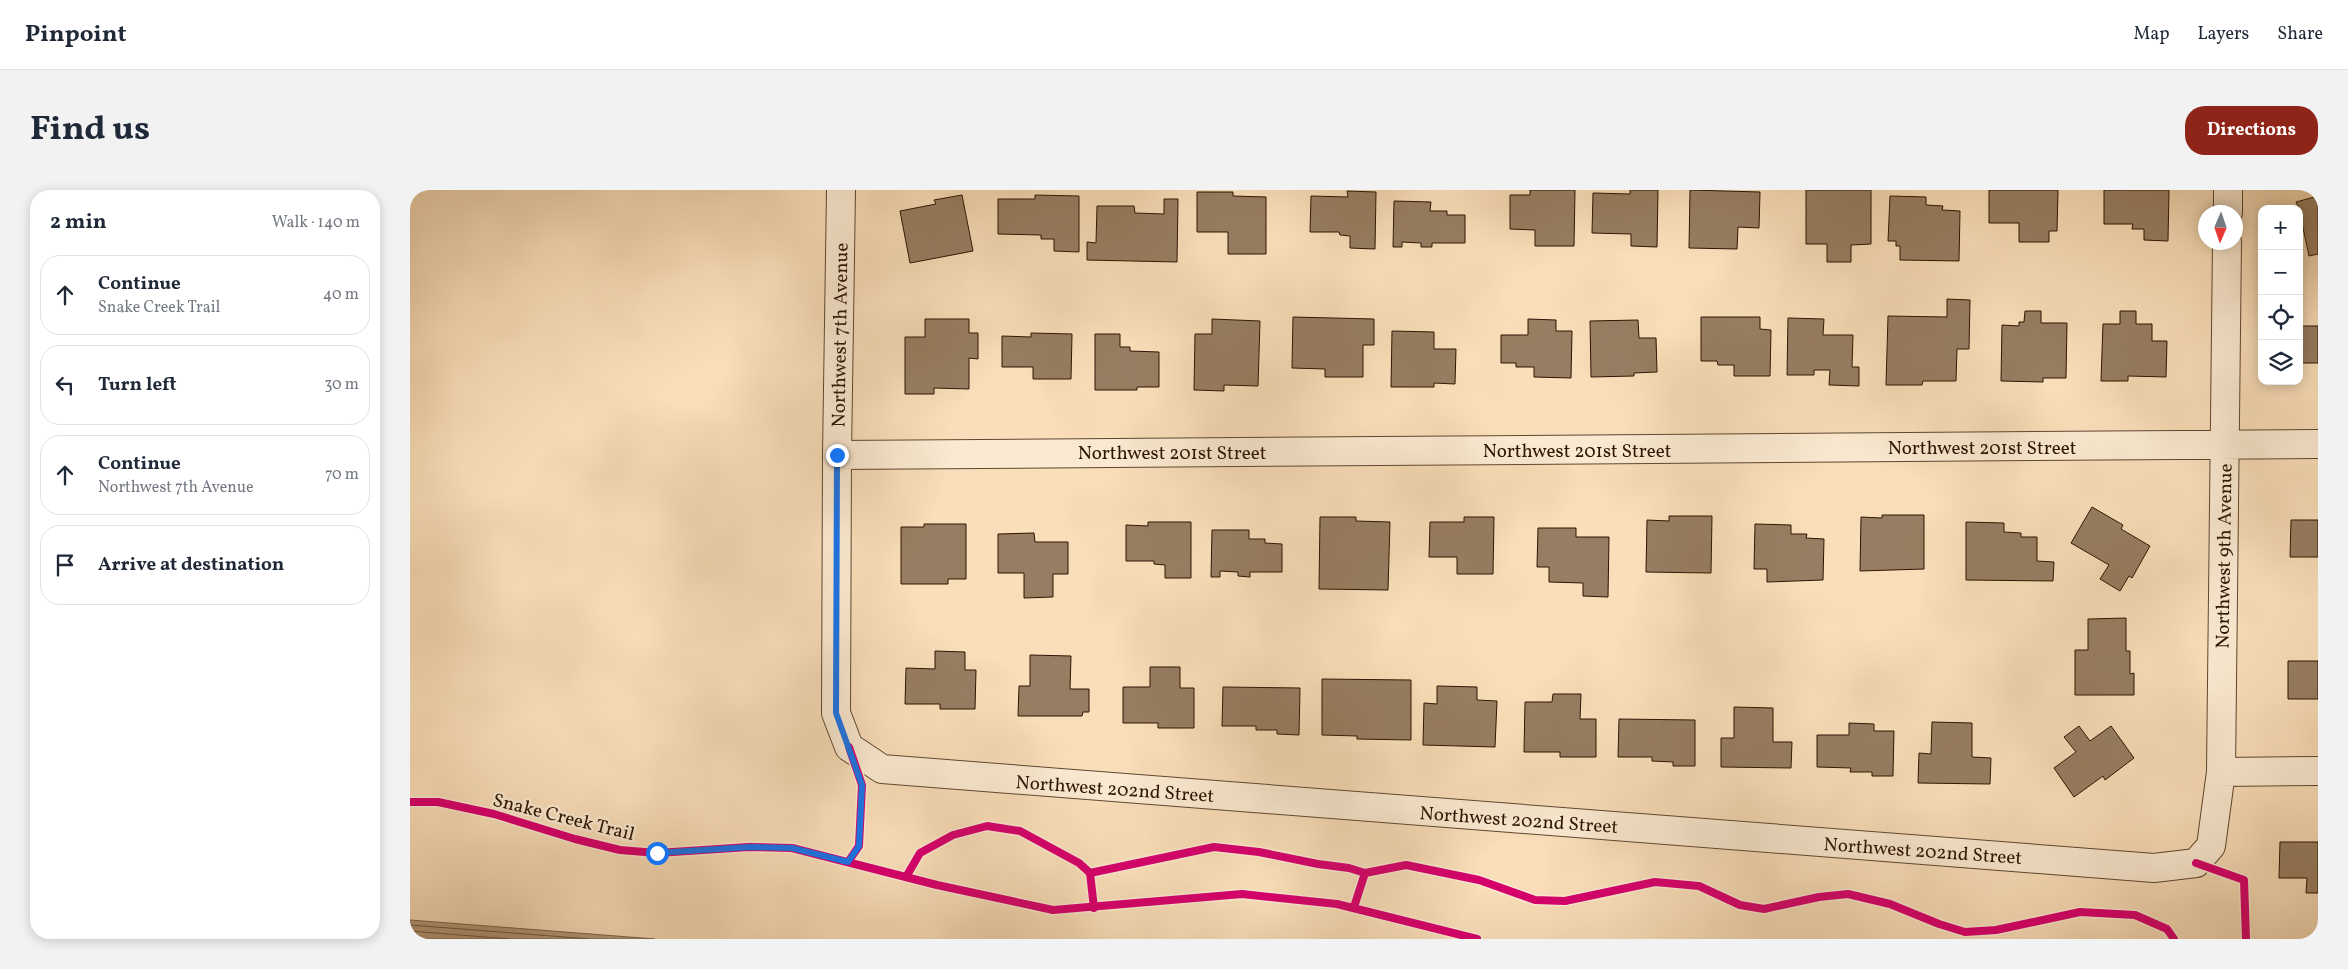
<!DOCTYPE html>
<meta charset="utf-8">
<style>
:root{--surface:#fff;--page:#f2f2f3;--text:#1f2937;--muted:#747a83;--line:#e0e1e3;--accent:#8f2418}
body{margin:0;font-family:Vollkorn,serif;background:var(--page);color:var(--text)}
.controls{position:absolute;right:15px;top:15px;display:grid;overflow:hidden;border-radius:10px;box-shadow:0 2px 12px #0003}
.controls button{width:45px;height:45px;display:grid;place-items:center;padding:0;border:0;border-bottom:1px solid var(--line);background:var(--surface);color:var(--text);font:25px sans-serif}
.compass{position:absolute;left:1788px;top:15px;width:45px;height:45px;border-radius:50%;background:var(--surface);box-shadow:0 2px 12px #0003;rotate:182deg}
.stop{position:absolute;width:15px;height:15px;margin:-11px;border:4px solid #1a73e8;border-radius:50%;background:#fff}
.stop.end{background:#1a73e8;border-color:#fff;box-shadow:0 1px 5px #0008}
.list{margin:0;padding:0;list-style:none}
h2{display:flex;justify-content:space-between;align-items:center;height:65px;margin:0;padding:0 20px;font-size:21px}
h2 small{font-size:16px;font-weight:400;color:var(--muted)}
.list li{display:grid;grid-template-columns:32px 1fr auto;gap:15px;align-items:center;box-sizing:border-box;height:80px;margin:0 10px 10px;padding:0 10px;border:1px solid var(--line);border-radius:20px}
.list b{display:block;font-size:19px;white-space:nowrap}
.list p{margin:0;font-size:16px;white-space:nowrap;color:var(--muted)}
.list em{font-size:16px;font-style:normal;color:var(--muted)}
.icon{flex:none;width:28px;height:28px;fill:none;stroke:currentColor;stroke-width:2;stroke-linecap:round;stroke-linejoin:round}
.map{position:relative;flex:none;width:1908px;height:749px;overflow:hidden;border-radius:20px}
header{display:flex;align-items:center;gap:30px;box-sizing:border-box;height:70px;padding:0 25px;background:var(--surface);border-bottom:1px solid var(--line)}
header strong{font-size:24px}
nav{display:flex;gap:28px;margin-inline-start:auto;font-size:18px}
.intro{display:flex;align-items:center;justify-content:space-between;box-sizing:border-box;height:120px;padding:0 30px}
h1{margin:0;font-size:35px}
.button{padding:12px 22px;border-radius:20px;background:var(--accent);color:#fff;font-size:18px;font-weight:700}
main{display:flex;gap:30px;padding:0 30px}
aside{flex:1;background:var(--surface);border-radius:20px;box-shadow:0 2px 12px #0003}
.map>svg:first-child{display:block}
.water{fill:#b39a7b;stroke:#7d654b}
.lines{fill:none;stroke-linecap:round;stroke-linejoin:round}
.shore{stroke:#70583f;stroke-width:1}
.building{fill:#977e62;stroke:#2c1503}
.street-casing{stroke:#5f4730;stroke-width:30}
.street{stroke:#fbead2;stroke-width:28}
.cycleway-casing{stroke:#fbead2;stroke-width:11}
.cycleway{stroke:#d6006c;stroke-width:8}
.route{stroke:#1a73e8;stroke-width:6}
.labels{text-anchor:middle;stroke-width:5;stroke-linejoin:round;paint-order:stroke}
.street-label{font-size:19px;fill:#2c1503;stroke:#fbead2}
</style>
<header>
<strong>Pinpoint</strong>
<nav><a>Map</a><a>Layers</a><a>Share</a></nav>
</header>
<div class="intro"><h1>Find us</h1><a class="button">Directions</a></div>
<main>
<aside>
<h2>2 min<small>Walk · 140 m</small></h2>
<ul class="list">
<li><svg class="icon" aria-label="ahead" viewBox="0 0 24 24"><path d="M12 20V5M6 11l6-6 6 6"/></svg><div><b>Continue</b><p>Snake Creek Trail</p></div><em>40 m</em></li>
<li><svg class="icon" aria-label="left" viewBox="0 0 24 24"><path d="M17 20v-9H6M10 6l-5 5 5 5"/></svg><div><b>Turn left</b></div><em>30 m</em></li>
<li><svg class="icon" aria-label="ahead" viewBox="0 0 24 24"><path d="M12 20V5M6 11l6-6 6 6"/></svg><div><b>Continue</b><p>Northwest 7th Avenue</p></div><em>70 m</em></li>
<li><svg class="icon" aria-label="arrive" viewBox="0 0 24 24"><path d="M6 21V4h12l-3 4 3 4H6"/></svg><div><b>Arrive at destination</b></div></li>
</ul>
</aside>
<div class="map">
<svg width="1908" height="749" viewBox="0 0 1908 749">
<rect width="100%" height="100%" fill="#f9deb9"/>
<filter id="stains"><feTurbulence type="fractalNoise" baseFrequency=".004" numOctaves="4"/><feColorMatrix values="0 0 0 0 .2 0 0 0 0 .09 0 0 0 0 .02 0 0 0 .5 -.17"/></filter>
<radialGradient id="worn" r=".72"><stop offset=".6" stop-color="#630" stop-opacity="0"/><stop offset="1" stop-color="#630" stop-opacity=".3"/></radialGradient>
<path class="water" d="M0 730 245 749H0Z"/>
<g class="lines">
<path class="shore" d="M0 735 180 749
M0 741 100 749"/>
</g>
<path class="building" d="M1120 0H1165L1164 56H1125V40L1100 39V5H1120Z
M1220 0H1248L1247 57 1221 56V44L1182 43 1183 3 1220 4Z
M1280 0 1350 2 1349 38 1328 37 1327 59 1279 58Z
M1396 0H1461V54L1441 55V72H1417V54H1396Z
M1579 0H1648L1647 41H1639V52H1609V33H1579Z
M1694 0H1759L1758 51 1734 50V39H1722L1723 34H1694Z
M937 1 966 2 965 59 940 58V46L930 45 929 42H900L901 6 938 7Z
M787 2H823V6L856 7V64H818V42H787Z
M552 5 563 61 500 73 490 21 526 14 524 10Z
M625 5 669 6V62L644 61V49H631V45L588 44V9H625Z
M1480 6 1516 7V15L1533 16 1532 20 1550 21 1549 71 1490 70V56H1486V51H1478Z
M1908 6V64L1899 66 1889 19 1886 12Z
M754 9H768L767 72 677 70V52L686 53 687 16H724L725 23 754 24Z
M984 11 1021 12 1020 21H1037V25H1055V53H1022V57H1011V53L992 52V57H983Z
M1537 109 1560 110 1559 159H1547L1546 191H1513L1512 195H1476L1478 126 1537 127Z
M1615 121H1631V133H1657L1656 188H1633V192L1591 191 1592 135 1609 136V132H1614Z
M1710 121H1726V134H1742V151H1757L1756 187 1718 186V191H1691L1693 134H1710Z
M883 127 964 129V155H953V187H915V179L882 178Z
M1291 127H1350V139L1361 140 1360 186H1324V175H1308L1307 171H1291Z
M1378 128 1414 129 1413 145H1443L1442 177H1449V196L1419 195 1420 180H1404V185H1377Z
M515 129H559V143H568V169L559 168V199L524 198V204H495V147H515Z
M802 129 850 131 848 196 814 195V201L784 200 785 144H802Z
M1118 129 1146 130V141H1162L1161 188 1124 187V177H1106V173H1091V145H1118Z
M1228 130 1229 148H1246L1247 182 1224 183V186L1181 187 1180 131Z
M1889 136H1908V173H1889Z
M982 141 1024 142V159H1046L1045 194 1024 193V197H981Z
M621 143 662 144 661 189H623V177H592V146L621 147Z
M685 144H710V157H720V161L749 162V197H727V200H685Z
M1682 317 1713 335 1711 339 1740 356 1722 388 1719 386 1710 401 1690 389 1699 375 1661 353Z
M1472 325H1514V379L1450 381 1451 327 1472 328Z
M1259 326H1302L1301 383 1236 382 1237 330 1259 331Z
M910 327H946V331L980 332 978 400 909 399Z
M1054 327H1084L1083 384H1047V367H1019L1020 332H1054Z
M1881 330H1908V367H1880Z
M738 332H781V388H755V375L744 374V371H716V335L738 336Z
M1556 332 1594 333V342L1611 343V347H1627V371L1644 372 1643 391 1556 390Z
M514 334H556V389H538V394H491V337H514Z
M1345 334 1381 335V344H1397L1396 348 1414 349 1413 390 1357 392V379H1344Z
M1128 338H1166V347H1199L1198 407 1173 406V393L1139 392V377H1127Z
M802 340H839V349H855V353L872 354V382H840V387L828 386V382L810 381V387H801Z
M624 343 625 352H658V384H643V407L614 408V383H588V344Z
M1716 428V461H1720V484L1724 483V505H1665V460H1678V429Z
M525 461 555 462V480H566L565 519H530V514H495L496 478 525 479Z
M620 465 661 466 660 499H679V522H673L672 526H608L609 496H620Z
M1878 471H1908V509H1878Z
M740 477H770V498H784V538H748V533H713V497H740Z
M912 489 1001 490V550L947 549V546L912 545Z
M1027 496 1067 497V510L1087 511 1085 557 1013 555 1014 513 1027 514Z
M813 497 890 498 889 545 867 544V540H846V536H812Z
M1143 504H1171L1170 529H1186V567H1150V562H1114L1115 512H1142Z
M1324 517 1363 518V552H1382L1381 578 1311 577V548H1324Z
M1209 529 1285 530V576H1263V572L1242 571V567H1208Z
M1522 532 1562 533V567L1581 568 1580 594 1508 593 1509 563 1521 564Z
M1439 533 1464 534V541H1484L1483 586H1462V582H1440L1441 578 1407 577V545H1439Z
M1669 536 1680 551 1701 536 1724 568 1695 590 1693 586 1664 607 1644 578 1666 562 1654 547Z
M1870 652H1908V703H1896L1897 688H1869Z"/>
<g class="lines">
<g class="street-casing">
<path id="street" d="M431 0 427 265 426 523 439 557 472 579 1744 678 1786 673 1801 656 1811 582 1817 52
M1818 22V0
M427 265 1908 254
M1811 582 1908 581"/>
</g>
<use href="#street" class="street"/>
<g class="cycleway-casing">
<path id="cycleway" d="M0 612H28L84 624 165 649 210 660 247 663 339 657 382 658 527 695 643 720 832 704 927 714 1067 749
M438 672 449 656 452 595 439 557
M1786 673 1834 690 1836 749
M680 683 804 657 849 662 908 674 939 678 955 683 944 717
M955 683 996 675 1069 690 1125 710 1155 711 1245 692 1289 696 1330 715 1354 719 1409 707 1438 704 1480 714 1529 734 1555 742 1586 740 1670 722 1725 725 1757 739 1764 749
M496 687 510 663 543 645 577 636 610 641 669 673 680 683 684 718"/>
</g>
<use href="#cycleway" class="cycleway"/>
</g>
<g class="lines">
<path class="route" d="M247 663 340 657 382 658 438 672 449 656 452 595 426 523 427 265"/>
</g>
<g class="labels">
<g class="street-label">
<text transform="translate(429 145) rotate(-89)" y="7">Northwest 7th Avenue</text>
<text x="1572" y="264">Northwest 201st Street</text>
<text x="1167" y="267">Northwest 201st Street</text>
<text x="762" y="269">Northwest 201st Street</text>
<text transform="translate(1813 366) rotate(-89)" y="7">Northwest 9th Avenue</text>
<text transform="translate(705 598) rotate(4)" y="7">Northwest 202nd Street</text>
<text transform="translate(154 626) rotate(14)" y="7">Snake Creek Trail</text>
<text transform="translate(1109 629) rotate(4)" y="7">Northwest 202nd Street</text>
<text transform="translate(1513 660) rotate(4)" y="7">Northwest 202nd Street</text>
</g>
</g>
<rect width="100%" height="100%" filter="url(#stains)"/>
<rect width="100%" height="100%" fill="url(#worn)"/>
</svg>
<div class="controls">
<button>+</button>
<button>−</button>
<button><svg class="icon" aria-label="locate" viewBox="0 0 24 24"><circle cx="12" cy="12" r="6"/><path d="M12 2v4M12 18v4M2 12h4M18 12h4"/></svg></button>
<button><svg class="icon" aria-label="layers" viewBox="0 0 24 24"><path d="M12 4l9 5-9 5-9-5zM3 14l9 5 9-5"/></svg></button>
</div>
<svg class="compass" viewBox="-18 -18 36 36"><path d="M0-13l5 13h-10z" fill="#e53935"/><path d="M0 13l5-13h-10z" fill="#747a83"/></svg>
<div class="stop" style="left:247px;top:663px"></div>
<div class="stop end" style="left:427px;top:265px"></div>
</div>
</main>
